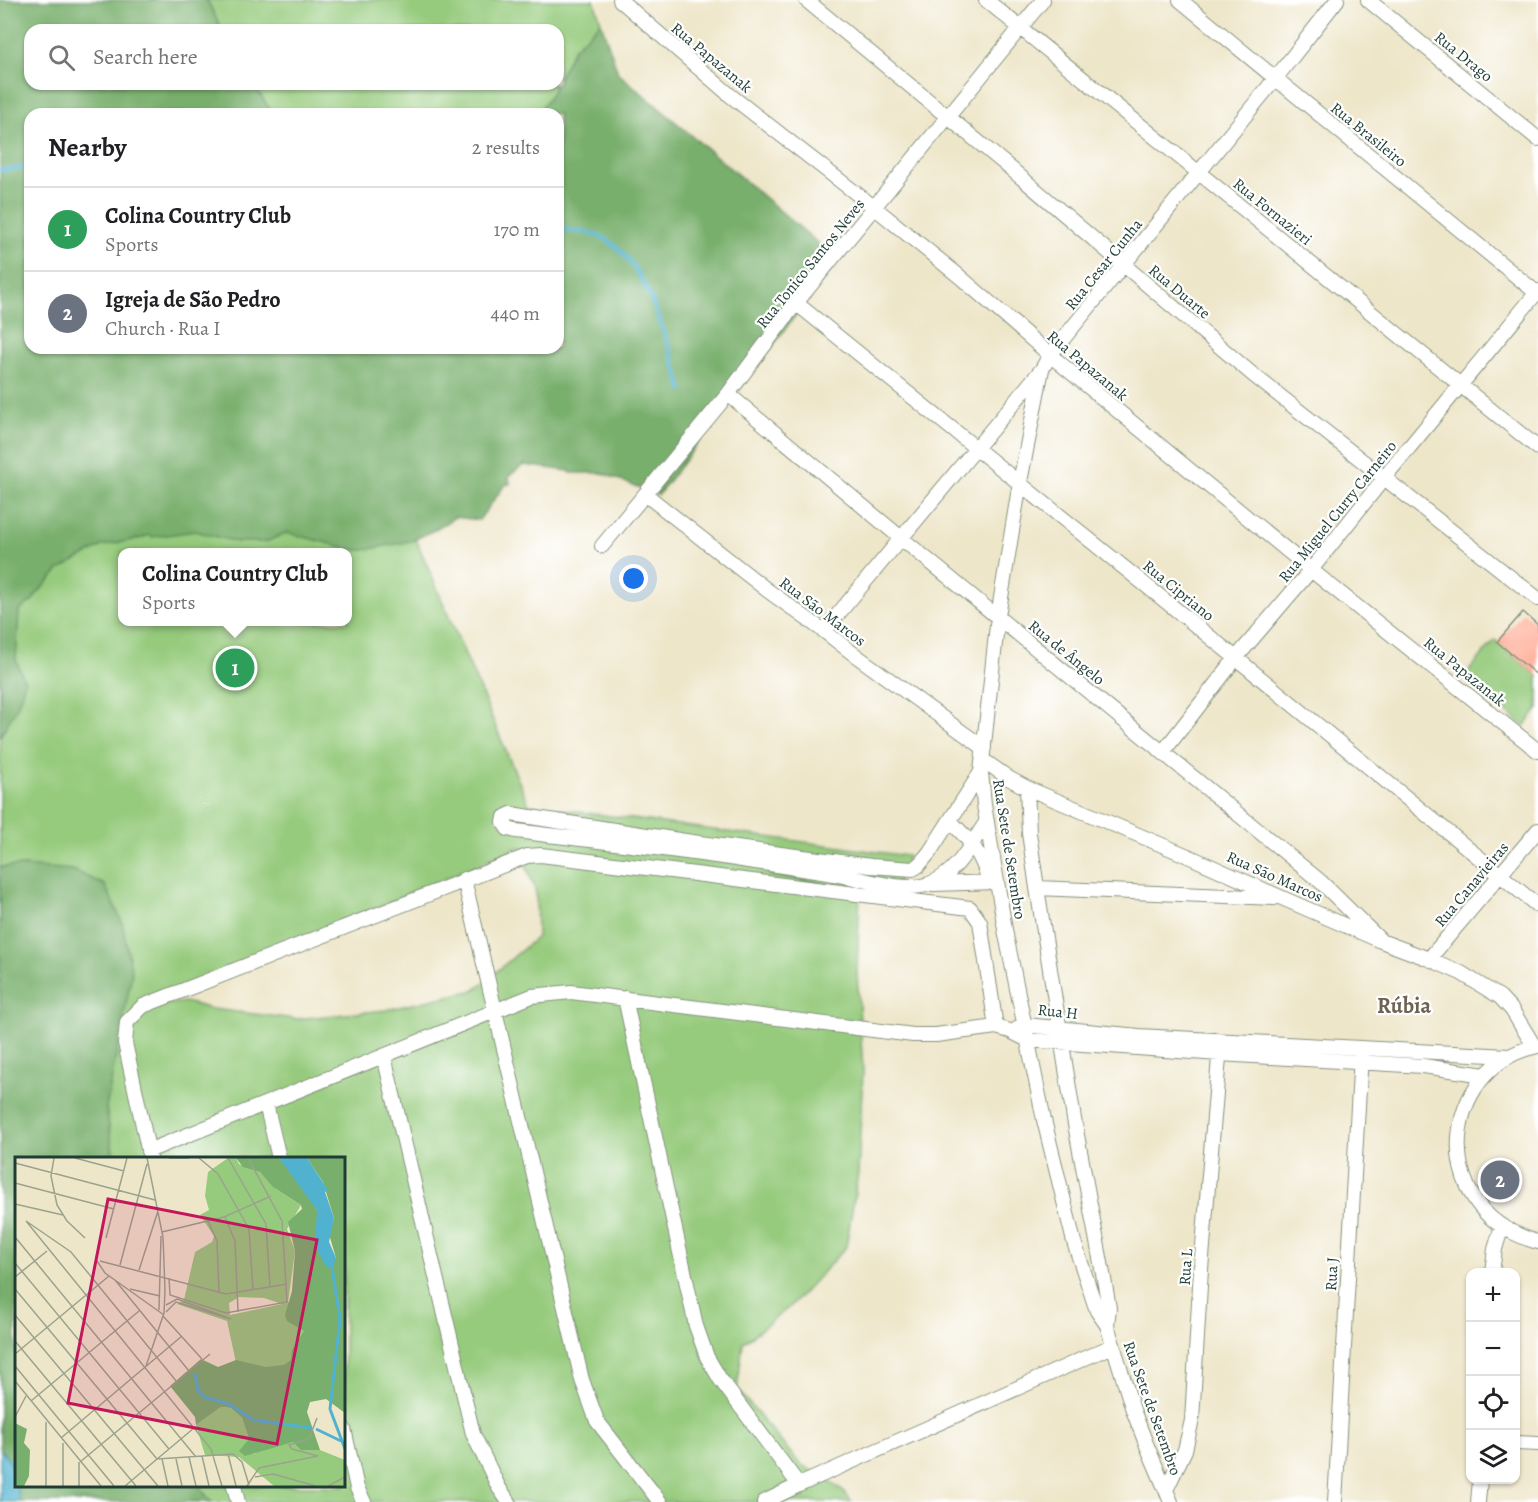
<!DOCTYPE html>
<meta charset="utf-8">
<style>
:root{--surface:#fff;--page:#f6f6f6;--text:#202124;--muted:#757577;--line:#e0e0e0;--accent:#0b8043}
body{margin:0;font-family:Alegreya,serif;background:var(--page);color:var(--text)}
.controls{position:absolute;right:18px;bottom:18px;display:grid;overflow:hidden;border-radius:12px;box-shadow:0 2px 4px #0004}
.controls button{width:54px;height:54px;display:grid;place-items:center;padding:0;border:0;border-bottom:2px solid var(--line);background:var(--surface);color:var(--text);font:30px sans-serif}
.you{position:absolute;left:634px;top:579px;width:21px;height:21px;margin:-15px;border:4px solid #fff;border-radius:50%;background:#1a73e8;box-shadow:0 0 0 9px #1a73e833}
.badge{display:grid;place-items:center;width:39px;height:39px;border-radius:50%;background:var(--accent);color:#fff;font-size:20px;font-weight:700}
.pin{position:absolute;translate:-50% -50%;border:3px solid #fff;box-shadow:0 2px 6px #0006}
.popup{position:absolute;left:118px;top:548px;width:234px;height:78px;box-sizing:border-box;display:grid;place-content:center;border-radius:12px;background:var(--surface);filter:drop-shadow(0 2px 4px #0005);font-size:20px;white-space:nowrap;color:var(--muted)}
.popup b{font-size:22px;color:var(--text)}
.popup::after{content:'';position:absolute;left:50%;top:100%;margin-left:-12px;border:12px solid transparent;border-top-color:var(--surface)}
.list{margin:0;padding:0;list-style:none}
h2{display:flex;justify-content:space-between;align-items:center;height:78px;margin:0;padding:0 24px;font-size:26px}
h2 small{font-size:20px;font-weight:400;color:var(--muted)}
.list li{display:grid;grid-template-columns:39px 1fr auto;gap:18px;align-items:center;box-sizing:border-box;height:84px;padding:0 24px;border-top:2px solid var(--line)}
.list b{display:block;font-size:22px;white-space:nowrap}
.list p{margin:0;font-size:20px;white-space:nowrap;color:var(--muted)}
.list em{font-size:20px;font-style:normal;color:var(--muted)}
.icon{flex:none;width:33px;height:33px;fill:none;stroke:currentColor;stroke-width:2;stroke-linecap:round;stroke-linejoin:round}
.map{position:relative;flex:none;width:1538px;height:1502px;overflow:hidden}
.search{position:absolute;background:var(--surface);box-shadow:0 2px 4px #0004;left:24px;top:24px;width:540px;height:66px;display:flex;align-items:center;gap:15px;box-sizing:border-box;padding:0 21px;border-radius:18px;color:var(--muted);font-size:22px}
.panel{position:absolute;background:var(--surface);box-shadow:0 2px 4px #0004;left:24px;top:108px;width:540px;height:246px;border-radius:18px}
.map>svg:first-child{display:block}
.green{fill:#96cb7d;stroke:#5a8458;stroke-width:1.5;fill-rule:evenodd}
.forest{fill:#78af6c;stroke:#4c7650;stroke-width:1.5}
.water{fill:#51b2d0;stroke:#387882;stroke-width:1.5}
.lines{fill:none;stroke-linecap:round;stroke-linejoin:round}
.stream{stroke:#51b2d0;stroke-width:4.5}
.building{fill:#ffa890}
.street-casing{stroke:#86927e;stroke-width:16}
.street{stroke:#fff;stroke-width:14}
.labels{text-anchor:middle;stroke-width:4.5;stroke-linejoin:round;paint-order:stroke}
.street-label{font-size:16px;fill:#1f3d34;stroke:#fff}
.district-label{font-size:22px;font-weight:bold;fill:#6d6254;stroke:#fff}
.inset-river{fill:none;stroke:#51b2d0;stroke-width:3}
.inset-road{fill:none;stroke:#9ba28d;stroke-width:1.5}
.view{fill:#c2185b;fill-opacity:0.15;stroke:#c2185b;stroke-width:3}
.inset-edge{fill:none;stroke:#1f3d34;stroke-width:3}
</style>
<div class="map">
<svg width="1538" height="1502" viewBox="0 0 1538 1502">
<rect width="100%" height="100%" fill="#fff"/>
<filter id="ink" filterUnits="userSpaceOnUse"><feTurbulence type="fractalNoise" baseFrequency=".0167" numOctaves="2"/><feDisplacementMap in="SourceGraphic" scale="12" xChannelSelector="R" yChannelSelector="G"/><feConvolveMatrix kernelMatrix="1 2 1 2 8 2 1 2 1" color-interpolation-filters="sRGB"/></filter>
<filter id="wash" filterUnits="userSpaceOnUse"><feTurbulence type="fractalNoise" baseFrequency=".008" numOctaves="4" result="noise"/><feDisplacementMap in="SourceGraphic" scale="24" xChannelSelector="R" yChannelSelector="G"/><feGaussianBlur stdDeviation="1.35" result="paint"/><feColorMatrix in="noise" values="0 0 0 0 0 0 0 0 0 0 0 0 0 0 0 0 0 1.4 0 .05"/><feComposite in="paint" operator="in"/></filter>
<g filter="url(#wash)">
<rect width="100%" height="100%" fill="#eee6c9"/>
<path class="green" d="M207 0H594L601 22 574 48 558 80V30H222Z
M253 84H556L548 99 537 114H273Z
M395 490 529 805 908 856 893 892 768 875 860 891 857 973 863 1071 858 1174 846 1247 792 1305 743 1343 737 1389 799 1463 841 1489 852 1502H211L199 1486H344V1158H114L106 1108 123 1014 0 1003V531ZM122 552H348V622H122ZM519 847 536 892 537 937 475 990 386 1010 296 1019 212 1009 185 1002 143 1007Z
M1495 640 1538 676V709L1524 726 1464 677Z"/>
<path class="forest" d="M0 0H207L222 30H30V84H253L273 114H30V348H558V114H537L548 99 556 84H558V80L574 48 601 22 618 73 838 260 658 495 602 473H571L569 471 524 465 509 476 510 484 505 485 479 520 455 517 432 531 411 541 364 550H355L288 533 283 534 266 542H237L195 531 152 537 149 535 142 538 102 546 59 570 35 596 33 600 19 611 16 660 25 682 18 705 0 737Z
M24 866 73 870 105 885 122 922 132 973 106 1108 114 1158H16V1486H199L211 1502H19V1496L10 1461 0 1449V867Z"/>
<path class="water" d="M0 1449 10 1461 19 1496V1502H0Z"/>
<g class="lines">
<path class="stream" d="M0 170 30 167
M558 229C575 231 593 231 607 240 649 266 667 345 683 390"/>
</g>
<g id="blocks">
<path class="building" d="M1523 612 1538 625V676L1497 642Z"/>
</g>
</g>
<g filter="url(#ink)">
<use href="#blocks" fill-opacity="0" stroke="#86927e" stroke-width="1.5"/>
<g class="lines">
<g class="street-casing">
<path id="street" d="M620 0 731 96 875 208 959 276 1050 355 1311 570 1538 751
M806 0 1010 168 1252 374 1538 599
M986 0 1538 448
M1180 0 1538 294
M1368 0 1538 139
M796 303 1236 658 1538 906
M1042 369 1020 482 998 616 981 772 984 805 1006 935 1044 1120 1074 1242 1097 1311 1107 1325 1133 1410 1147 1446 1171 1502
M728 394 901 538 1321 882 1381 941
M645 494 767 590 824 631 851 652 984 748
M602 546 728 394 796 303 1043 0
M824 631 1042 369 1050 355 1275 79 1337 0
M1163 752 1236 658 1311 570 1384 478 1538 291
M983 760 1010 779 1027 788 1188 856 1282 898 1381 941 1429 959 1461 973 1500 997 1512 1010 1534 1046
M981 772 929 853 918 866 913 869 871 866 692 842 511 814 505 817 504 823 508 829 516 831C594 841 671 849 748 861 778 865 808 870 839 875 866 879 902 893 929 884 957 874 971 844 987 821
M1027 788 1029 833 1037 888 1074 1119 1104 1279 1109 1308 1107 1325
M950 821C970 840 982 854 989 882
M464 879 582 1380 597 1421 660 1502
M933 884 997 882
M1037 888 1274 898
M1429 959 1538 830
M625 998 696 1326 707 1357 720 1379 799 1485
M1018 1028 1025 1025 1139 1036 1509 1056
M1538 1046C1447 1064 1429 1190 1512 1232 1521 1236 1528 1240 1538 1242
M384 1056 473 1434 499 1488 509 1502
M266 1104 279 1158
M148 1151 532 996 571 992 913 1035H936L996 1027 1010 1031 1028 1040 1219 1054 1423 1066 1485 1075
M150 1158 125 1043 127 1022 143 1006 527 856 541 855 970 908 980 922 996 1027
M1492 1272 1495 1249 1502 1226
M344 1429 357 1488 364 1502
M1516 1443 1538 1444
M234 1486 238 1502
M1166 1490 1185 1450 1192 1420 1201 1269 1220 1046
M764 1502 799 1485 1112 1346
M1335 1502 1361 1055
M1478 1502 1480 1480"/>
</g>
<use href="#street" class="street"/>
</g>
</g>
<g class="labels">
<g class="street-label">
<text transform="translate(1464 56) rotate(39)" y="6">Rua Drago</text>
<text transform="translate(712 57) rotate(40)" y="6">Rua Papazanak</text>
<text transform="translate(1369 134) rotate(39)" y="6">Rua Brasileiro</text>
<text transform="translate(1273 211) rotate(39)" y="6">Rua Fornazieri</text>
<text transform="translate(810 263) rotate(-51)" y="6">Rua Tonico Santos Neves</text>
<text transform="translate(1103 264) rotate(-51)" y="6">Rua Cesar Cunha</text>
<text transform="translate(1180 291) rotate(40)" y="6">Rua Duarte</text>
<text transform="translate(1088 365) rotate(40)" y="6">Rua Papazanak</text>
<text transform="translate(1337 511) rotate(-51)" y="6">Rua Miguel Curry Carneiro</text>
<text transform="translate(1179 590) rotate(39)" y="6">Rua Cipriano</text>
<text transform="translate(823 611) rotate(37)" y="6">Rua São Marcos</text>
<text transform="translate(1067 652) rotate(39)" y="6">Rua de Ângelo</text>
<text transform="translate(1465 671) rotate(39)" y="6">Rua Papazanak</text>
<text transform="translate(1010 849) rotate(81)" y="6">Rua Sete de Setembro</text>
<text transform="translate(1275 876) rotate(24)" y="6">Rua São Marcos</text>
<text transform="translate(1471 884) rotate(-50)" y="6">Rua Canavieiras</text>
<text transform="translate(1058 1011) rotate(6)" y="6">Rua H</text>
<text transform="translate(1185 1267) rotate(-86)" y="6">Rua L</text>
<text transform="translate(1331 1274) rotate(-87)" y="6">Rua J</text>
<text transform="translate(1153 1408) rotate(70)" y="6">Rua Sete de Setembro</text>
</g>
<g class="district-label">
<text x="1404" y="1013">Rúbia</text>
</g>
</g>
<g transform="translate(15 1157)">
<rect width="330" height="330" fill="#eee6c9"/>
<path d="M213 1H221L224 7 245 15 261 32 286 48 272 72 280 94 273 145 288 142 293 216 222 210 212 164 162 147 169 143 180 95 197 85 199 79 185 58 194 53 190 39 193 15ZM224 140 249 141 267 147 215 158 214 146ZM206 250 216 251 227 261 234 282 231 289 239 297 248 291 278 285 305 293 330 303V329H259L224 300 190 298 181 268Z" fill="#96cb7d" fill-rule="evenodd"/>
<path d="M221 1H264L288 29 302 53 310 108 321 101 314 77 319 61 308 25 292 1H330V256L311 242 295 245 292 255 305 293H286L278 285 230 299 224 294 234 282 227 261 216 251 206 250 181 268 180 260 155 229 186 202 203 210 221 203 250 210 269 208 276 203 277 193 289 174 272 164 270 158 277 134 280 94 273 65 287 52 286 48 258 30 245 15 228 10ZM0 266 12 272 9 286 15 293 14 319 9 329H0Z" fill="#78af6c"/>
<path d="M264 1H292L313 33 310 35 319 61 314 85 321 101 317 112 310 108 300 88 302 53Z" fill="#51b2d0"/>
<path class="inset-river" d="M317 110 325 162 315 252 330 292M180 216 183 233 189 240 214 247 238 263 297 271M301 272 326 284"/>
<path class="inset-road" d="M39 1 36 19 42 48 52 64 70 81M60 1 109 14M154 1H174M184 1 203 17 234 72 238 133M213 1 251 67 255 130M0 6 140 43M0 26 99 52M0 47 48 58M210 60 220 84 223 155M11 64 196 292 207 329M11 64 56 95 162 225M193 64 202 84 204 135M147 75 209 60 256 39M0 80 181 300M91 81 112 1M82 104 90 116 149 158M85 104 211 137 272 127M0 106 154 292M105 108 132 7M124 113 143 54M0 120 32 94M154 121 155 138 211 156 272 145 267 64 233 1M100 123 174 214M0 132 142 302 218 297 227 305 234 328M115 132 145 139M144 153 146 79M151 155 161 145 216 162 162 142 151 148M0 158 143 329M148 159 187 202M0 184 121 329M0 197 94 119M0 209 99 329M131 209 149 156 150 133 148 80 132 1M0 224 86 329M16 244 124 154M0 260 11 239M46 281 167 179M213 297 221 329M187 299 194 329M174 300 181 329M147 302 153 329M161 302 167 329M65 305 195 197M240 320 258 317 301 329M31 329V265M48 329V286M64 329V305M110 329 179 271M232 329 244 311 303 299 277 292 274 288 294 282 302 261M313 329 330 320"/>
<path class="view" d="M93 42 302 83 262 287 53 246Z"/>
<rect width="330" height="330" class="inset-edge"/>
</g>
</svg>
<div class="controls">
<button>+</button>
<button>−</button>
<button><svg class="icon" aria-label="locate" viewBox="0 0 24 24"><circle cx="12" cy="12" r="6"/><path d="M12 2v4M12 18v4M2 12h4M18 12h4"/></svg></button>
<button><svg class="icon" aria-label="layers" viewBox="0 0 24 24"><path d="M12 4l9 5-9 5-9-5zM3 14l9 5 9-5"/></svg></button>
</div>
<div class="you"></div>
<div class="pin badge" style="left:235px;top:668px;background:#2e9e5b">1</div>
<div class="popup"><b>Colina Country Club</b>Sports</div>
<div class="pin badge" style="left:1500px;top:1180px;background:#6b7280">2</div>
<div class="search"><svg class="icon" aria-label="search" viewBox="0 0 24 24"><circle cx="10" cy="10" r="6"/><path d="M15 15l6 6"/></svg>Search here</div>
<section class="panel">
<h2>Nearby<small>2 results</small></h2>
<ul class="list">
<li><span class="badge" style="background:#2e9e5b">1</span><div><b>Colina Country Club</b><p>Sports</p></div><em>170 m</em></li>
<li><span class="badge" style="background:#6b7280">2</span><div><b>Igreja de São Pedro</b><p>Church · Rua I</p></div><em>440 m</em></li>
</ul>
</section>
</div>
